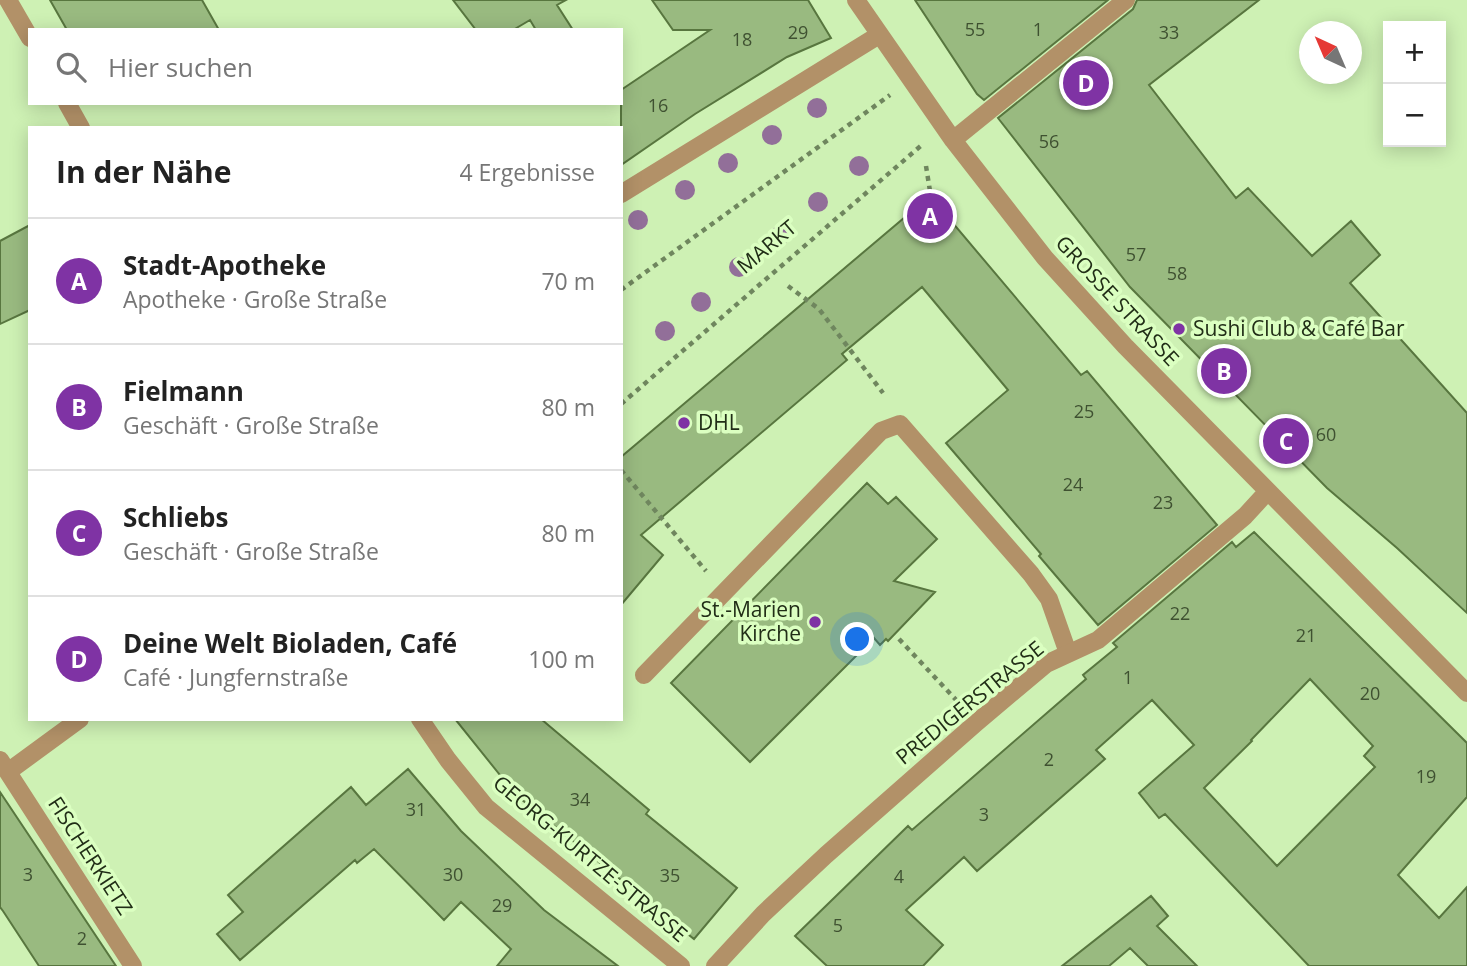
<!DOCTYPE html>
<html lang="de">
<meta charset="utf-8">
<style>
:root{--surface:#fff;--page:#f2f2f2;--text:#222;--muted:#767676;--line:#e0e0e0;--accent:#7f33a4}
body{margin:0;font-family:"Open Sans",sans-serif;background:var(--page);color:var(--text)}
.controls{position:absolute;right:21px;top:21px;display:grid;overflow:hidden;border-radius:0px;box-shadow:0 4px 18px #0003}
.controls button{width:63px;height:63px;display:grid;place-items:center;padding:0;border:0;border-bottom:2px solid var(--line);background:var(--surface);color:var(--text);font:35px sans-serif}
.compass{position:absolute;left:1299px;top:21px;width:63px;height:63px;border-radius:50%;background:var(--surface);box-shadow:0 4px 18px #0003;rotate:316deg}
.you{position:absolute;left:858px;top:640px;width:24px;height:24px;margin:-18px;border:5px solid #fff;border-radius:50%;background:#1a73e8;box-shadow:0 0 0 10px #1a73e833}
.badge{display:grid;place-items:center;width:46px;height:46px;border-radius:50%;background:var(--accent);color:#fff;font-size:23px;font-weight:700}
.pin{position:absolute;translate:-50% -50%;border:4px solid #fff;box-shadow:0 2px 7px #0006}
.list{margin:0;padding:0;list-style:none}
h2{display:flex;justify-content:space-between;align-items:center;height:91px;margin:0;padding:0 28px;font-size:30px}
h2 small{font-size:23px;font-weight:400;color:var(--muted)}
.list li{display:grid;grid-template-columns:46px 1fr auto;gap:21px;align-items:center;box-sizing:border-box;height:126px;padding:0 28px;border-top:2px solid var(--line)}
.list b{display:block;font-size:26px;white-space:nowrap}
.list p{margin:0;font-size:23px;white-space:nowrap;color:var(--muted)}
.list em{font-size:23px;font-style:normal;color:var(--muted)}
.icon{flex:none;width:38px;height:38px;fill:none;stroke:currentColor;stroke-width:2;stroke-linecap:round;stroke-linejoin:round}
.map{position:relative;flex:none;width:1467px;height:966px;overflow:hidden}
.search{position:absolute;background:var(--surface);box-shadow:0 4px 18px #0003;left:28px;top:28px;width:595px;height:77px;display:flex;align-items:center;gap:18px;box-sizing:border-box;padding:0 24px;border-radius:0px;color:var(--muted);font-size:26px}
.panel{position:absolute;background:var(--surface);box-shadow:0 4px 18px #0003;left:28px;top:126px;width:595px;height:595px;border-radius:0px}
.map>svg:first-child{display:block}
.building{fill:#99ba80;stroke:#58763f;stroke-width:2;fill-rule:evenodd}
.lines{fill:none;stroke-linecap:round;stroke-linejoin:round}
.path{stroke:#6f865e;stroke-width:4.5;stroke-dasharray:5 5;stroke-linecap:butt}
.lane{stroke:#b29168;stroke-width:18}
.street{stroke:#b29168;stroke-width:18}
.tree{fill:#926f99}
.poi-dot{fill:#7f33a4;stroke:#dbffc1;stroke-width:2.5}
.labels{text-anchor:middle;stroke-width:7;stroke-linejoin:round;paint-order:stroke}
.number-label{font-size:18px;fill:#3f5131}
.street-label{font-size:21px;fill:#212e17;stroke:#dbffc1}
.poi-label{font-size:21px;fill:#212e17;stroke:#dbffc1;text-anchor:start}
</style>
<div class="map">
<svg width="1467" height="966" viewBox="0 0 1467 966">
<rect width="100%" height="100%" fill="#cef1b4"/>
<path class="building" d="M50 0H202L219 30H67Z
M453 0H566L557 5 573 30H536L530 20 513 30H476Z
M652 0H808L831 38 787 57 695 114 621 165V90L710 30H673Z
M915 0H1108L984 100 977 94Z
M1137 0H1259L1149 85 1236 198 1248 188 1312 256 1351 221 1380 255 1350 283 1467 413V613L1397 548 1327 488 1130 287 998 118 1133 9Z
M930 196 1081 375 1087 371 1217 525 1098 625 1039 556 1041 554 946 443 1008 390 922 287 842 354 847 360 641 535 663 555 621 605V457Z
M30 225V310L0 324V241Z
M867 483 888 504 896 497 937 539 894 581 935 592 888 641 886 639 880 645 874 638 750 762 671 683Z
M1254 532 1467 743V797L1398 875 1439 918 1467 887V966H1309L1165 814 1159 818 1139 793 1194 745 1152 700 1096 750 1105 759 977 871 964 857 906 910 943 945 923 966H827L795 936 908 826 912 830 1086 679 1083 675 1117 647 1113 643 1232 542 1236 547ZM1310 679 1373 746 1364 756 1375 767 1277 866 1204 788 1252 741 1251 740Z
M455 719H541L649 810 646 814 737 888 694 939 516 795Z
M408 769 461 831 544 910 618 966H497L511 949 461 902 444 920 374 849 357 863 355 860 240 960 217 934 243 912 228 895 351 787 366 805Z
M0 792 116 966H39L3 911 0 907Z
M1151 896 1168 916 1157 926 1197 966H1148L1130 948 1109 966H1062Z"/>
<g class="lines">
<path class="path" d="M926 166 930 191
M788 286 819 309 883 393
M621 290 890 95
M621 404 923 144
M621 470 706 571
M899 639 959 703"/>
<path class="lane" d="M644 675 881 431 900 424 1031 574 1049 599 1068 653
M0 760 133 966
M9 771 80 719"/>
<path class="street" d="M8 0 30 38
M856 0 953 140 1045 258 1125 346 1467 693
M67 103 81 128
M953 140 1126 0
M621 194 879 35
M420 719 448 760 486 807 681 966
M715 966 763 914 826 855 976 723 1046 664 1098 640 1245 516 1267 492"/>
</g>
<g class="tree">
<circle cx="817" cy="108" r="10"/>
<circle cx="772" cy="135" r="10"/>
<circle cx="728" cy="163" r="10"/>
<circle cx="859" cy="166" r="10"/>
<circle cx="685" cy="190" r="10"/>
<circle cx="818" cy="202" r="10"/>
<circle cx="638" cy="220" r="10"/>
<circle cx="778" cy="237" r="10"/>
<circle cx="739" cy="267" r="10"/>
<circle cx="701" cy="302" r="10"/>
<circle cx="665" cy="331" r="10"/>
</g>
<g class="poi-dot">
<circle cx="1179" cy="329" r="7"/>
<circle cx="684" cy="423" r="7"/>
<circle cx="815" cy="622" r="7"/>
</g>
<g class="labels">
<g class="number-label">
<text x="975" y="36">55</text>
<text x="1038" y="36">1</text>
<text x="798" y="39">29</text>
<text x="1169" y="39">33</text>
<text x="742" y="46">18</text>
<text x="658" y="112">16</text>
<text x="1049" y="148">56</text>
<text x="1136" y="261">57</text>
<text x="1177" y="280">58</text>
<text x="1084" y="418">25</text>
<text x="1326" y="441">60</text>
<text x="1073" y="491">24</text>
<text x="1163" y="509">23</text>
<text x="1180" y="620">22</text>
<text x="1306" y="642">21</text>
<text x="1128" y="684">1</text>
<text x="1370" y="700">20</text>
<text x="1049" y="766">2</text>
<text x="1426" y="783">19</text>
<text x="580" y="806">34</text>
<text x="416" y="816">31</text>
<text x="984" y="821">3</text>
<text x="28" y="881">3</text>
<text x="453" y="881">30</text>
<text x="670" y="882">35</text>
<text x="899" y="883">4</text>
<text x="502" y="912">29</text>
<text x="838" y="932">5</text>
<text x="82" y="945">2</text>
</g>
<g class="street-label">
<text transform="translate(767 247) rotate(-40)" y="7">MARKT</text>
<text transform="translate(1117 301) rotate(47)" y="7">GROSSE STRASSE</text>
<text transform="translate(970 703) rotate(-39)" y="7">PREDIGERSTRASSE</text>
<text transform="translate(90 856) rotate(57)" y="7">FISCHERKIETZ</text>
<text transform="translate(590 859) rotate(40)" y="7">GEORG-KURTZE-STRASSE</text>
</g>
<g class="poi-label">
<text x="1193" y="336">Sushi Club &amp; Café Bar</text>
<text x="698" y="430">DHL</text>
<text x="801" y="617" text-anchor="end">St.-Marien<tspan x="801" dy="24">Kirche</tspan></text>
</g>
</g>
</svg>
<div class="controls">
<button>+</button>
<button>−</button>
</div>
<svg class="compass" viewBox="-18 -18 36 36"><path d="M0-13l5 13h-10z" fill="#e53935"/><path d="M0 13l5-13h-10z" fill="#767676"/></svg>
<div class="you"></div>
<div class="pin badge" style="left:930px;top:216px">A</div>
<div class="pin badge" style="left:1224px;top:371px">B</div>
<div class="pin badge" style="left:1286px;top:441px">C</div>
<div class="pin badge" style="left:1086px;top:83px">D</div>
<div class="search"><svg class="icon" aria-label="search" viewBox="0 0 24 24"><circle cx="10" cy="10" r="6"/><path d="M15 15l6 6"/></svg>Hier suchen</div>
<section class="panel">
<h2>In der Nähe<small>4 Ergebnisse</small></h2>
<ul class="list">
<li><span class="badge">A</span><div><b>Stadt-Apotheke</b><p>Apotheke · Große Straße</p></div><em>70 m</em></li>
<li><span class="badge">B</span><div><b>Fielmann</b><p>Geschäft · Große Straße</p></div><em>80 m</em></li>
<li><span class="badge">C</span><div><b>Schliebs</b><p>Geschäft · Große Straße</p></div><em>80 m</em></li>
<li><span class="badge">D</span><div><b>Deine Welt Bioladen, Café</b><p>Café · Jungfernstraße</p></div><em>100 m</em></li>
</ul>
</section>
</div>
